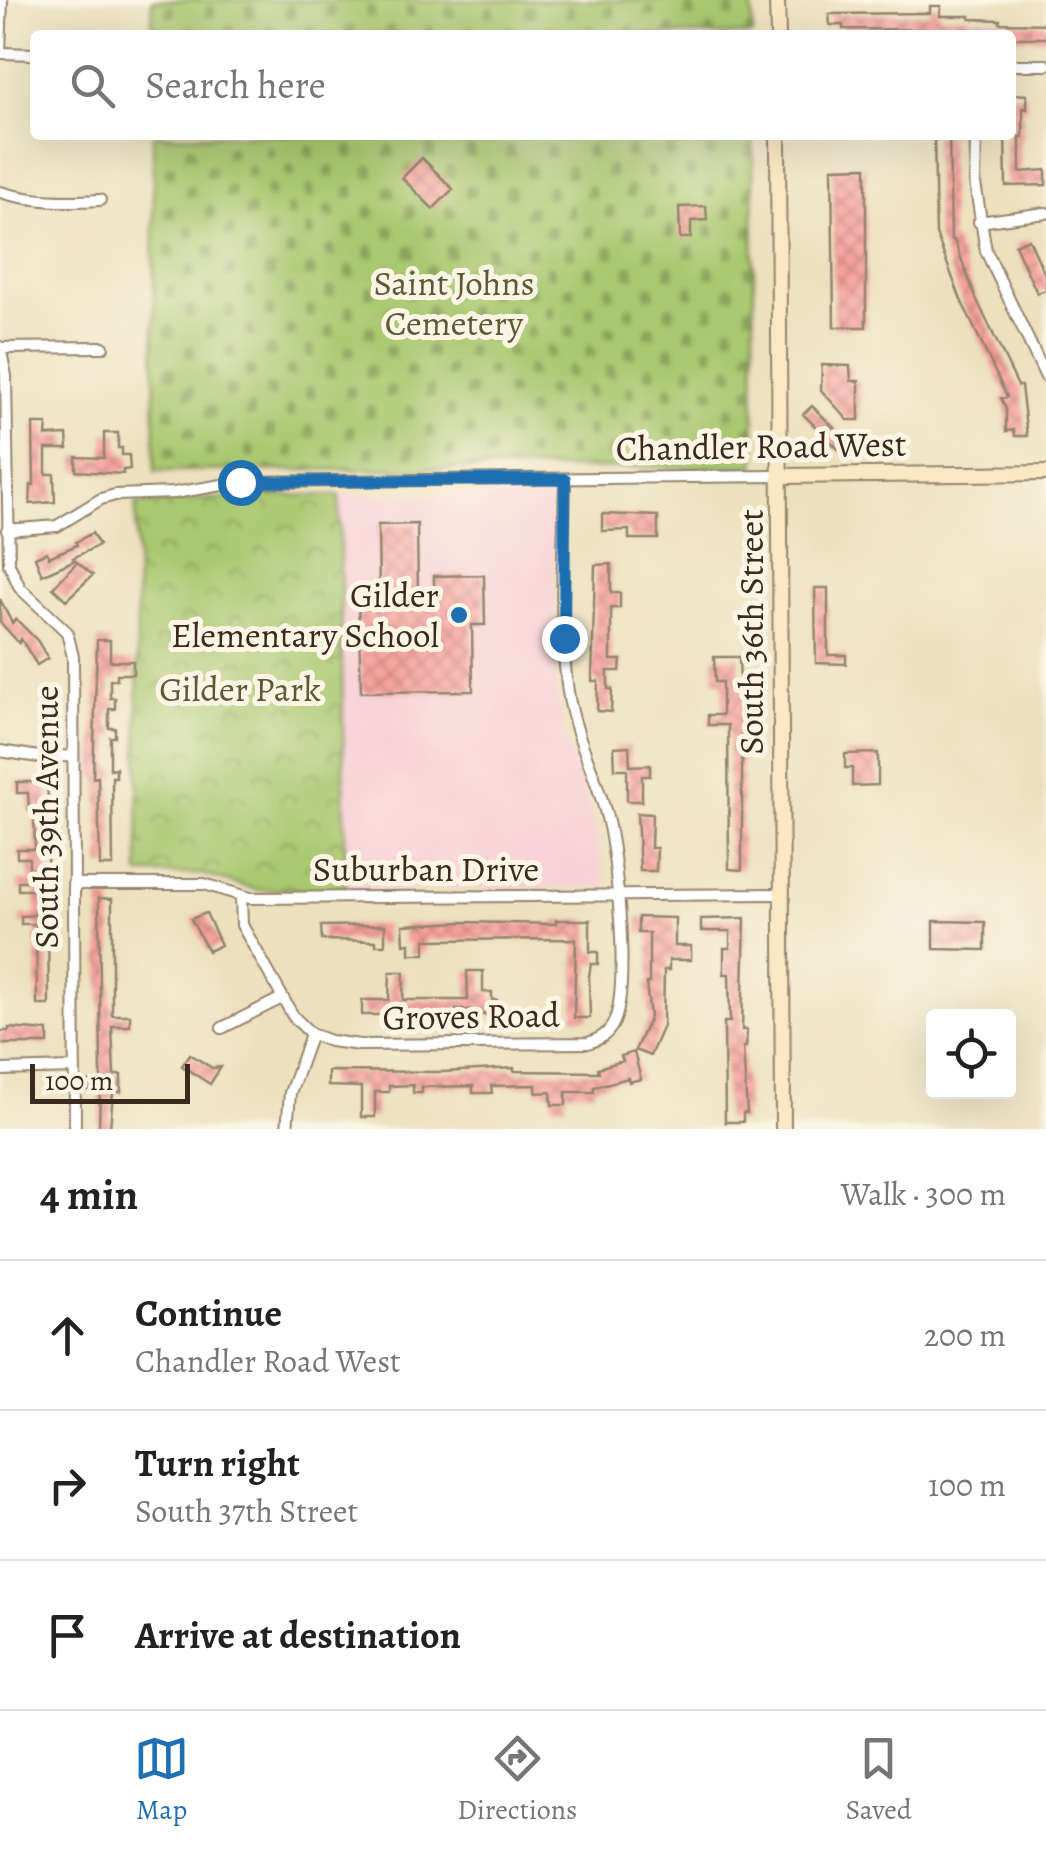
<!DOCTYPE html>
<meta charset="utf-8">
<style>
:root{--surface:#fff;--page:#f2f2f2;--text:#222;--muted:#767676;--line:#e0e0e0;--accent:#1f6fb2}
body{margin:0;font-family:Alegreya,serif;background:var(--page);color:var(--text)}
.controls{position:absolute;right:30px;bottom:30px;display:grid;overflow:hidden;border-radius:10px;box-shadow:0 10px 40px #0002}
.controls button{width:90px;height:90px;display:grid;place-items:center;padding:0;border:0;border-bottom:2px solid var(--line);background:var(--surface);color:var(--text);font:50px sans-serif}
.scale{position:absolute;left:30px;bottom:25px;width:160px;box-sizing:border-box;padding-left:10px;border:5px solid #3b2a1e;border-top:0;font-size:28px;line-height:35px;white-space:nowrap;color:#3b2a1e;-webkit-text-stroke:8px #fcf5e5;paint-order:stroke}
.stop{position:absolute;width:30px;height:30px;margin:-22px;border:8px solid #1f6fb2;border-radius:50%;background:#fff}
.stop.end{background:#1f6fb2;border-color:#fff;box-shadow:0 2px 10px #0008}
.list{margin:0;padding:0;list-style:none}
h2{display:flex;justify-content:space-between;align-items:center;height:130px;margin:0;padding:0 40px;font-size:42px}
h2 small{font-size:32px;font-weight:400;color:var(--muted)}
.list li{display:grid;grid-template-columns:65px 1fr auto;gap:30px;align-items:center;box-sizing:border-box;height:150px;padding:0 40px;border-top:2px solid var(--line)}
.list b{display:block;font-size:38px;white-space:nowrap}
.list p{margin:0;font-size:32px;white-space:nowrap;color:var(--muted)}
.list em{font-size:32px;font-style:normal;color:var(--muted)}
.icon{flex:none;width:55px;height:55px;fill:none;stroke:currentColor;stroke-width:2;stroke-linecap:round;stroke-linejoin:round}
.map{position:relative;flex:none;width:1046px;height:1129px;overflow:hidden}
.search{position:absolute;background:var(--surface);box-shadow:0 10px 40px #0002;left:30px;right:30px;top:30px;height:110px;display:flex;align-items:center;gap:25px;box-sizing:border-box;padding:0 35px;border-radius:10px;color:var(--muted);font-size:38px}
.sheet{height:580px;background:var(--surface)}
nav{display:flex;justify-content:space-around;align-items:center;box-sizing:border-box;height:140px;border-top:2px solid var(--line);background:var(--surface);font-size:28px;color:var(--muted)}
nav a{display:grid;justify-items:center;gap:5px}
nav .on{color:var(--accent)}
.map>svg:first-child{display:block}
.built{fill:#f7cfd5}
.cemetery{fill:url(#cemetery-stones);stroke:#727947;stroke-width:2.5}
.park{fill:url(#park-crowns);stroke:#727947;stroke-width:2.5}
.building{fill:url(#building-cross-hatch)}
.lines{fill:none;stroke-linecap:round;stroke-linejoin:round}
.minor-casing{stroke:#94856e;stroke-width:14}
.secondary-casing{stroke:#94856e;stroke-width:18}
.minor{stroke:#fff;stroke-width:10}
.secondary{stroke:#fae7c3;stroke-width:14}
.route{stroke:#1f6fb2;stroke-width:12}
.poi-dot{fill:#1f6fb2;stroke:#fcf5e5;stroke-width:4}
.labels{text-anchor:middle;stroke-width:10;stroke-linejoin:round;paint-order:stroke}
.park-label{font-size:35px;fill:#5c5937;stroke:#fcf5e5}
.street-label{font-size:35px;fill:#3b2a1e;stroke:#fcf5e5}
.poi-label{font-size:35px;fill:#3b2a1e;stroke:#fcf5e5;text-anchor:end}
</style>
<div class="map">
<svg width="1046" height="1129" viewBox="0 0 1046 1129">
<defs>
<pattern id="cemetery-stones" width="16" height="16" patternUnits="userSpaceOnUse" patternTransform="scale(2.5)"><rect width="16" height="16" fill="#a9c870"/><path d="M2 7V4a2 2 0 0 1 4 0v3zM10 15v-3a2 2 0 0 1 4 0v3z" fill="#8ba35b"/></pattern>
<pattern id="park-crowns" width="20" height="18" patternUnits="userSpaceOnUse" patternTransform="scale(2.5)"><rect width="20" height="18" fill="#a9c870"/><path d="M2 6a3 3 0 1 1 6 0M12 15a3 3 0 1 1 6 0" fill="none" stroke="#8ba35b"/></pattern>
<pattern id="building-cross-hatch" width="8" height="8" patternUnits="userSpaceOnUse" patternTransform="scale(2.5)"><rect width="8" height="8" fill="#f7a09d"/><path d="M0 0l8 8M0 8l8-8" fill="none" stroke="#c9837f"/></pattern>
</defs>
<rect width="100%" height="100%" fill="#fcf5e5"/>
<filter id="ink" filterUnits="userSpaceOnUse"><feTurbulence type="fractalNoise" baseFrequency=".01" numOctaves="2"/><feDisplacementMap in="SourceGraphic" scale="20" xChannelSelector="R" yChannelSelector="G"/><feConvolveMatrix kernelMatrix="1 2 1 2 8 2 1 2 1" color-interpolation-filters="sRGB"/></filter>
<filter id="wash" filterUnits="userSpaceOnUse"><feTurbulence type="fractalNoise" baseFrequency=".0048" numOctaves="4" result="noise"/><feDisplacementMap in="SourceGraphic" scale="40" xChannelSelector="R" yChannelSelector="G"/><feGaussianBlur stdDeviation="2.25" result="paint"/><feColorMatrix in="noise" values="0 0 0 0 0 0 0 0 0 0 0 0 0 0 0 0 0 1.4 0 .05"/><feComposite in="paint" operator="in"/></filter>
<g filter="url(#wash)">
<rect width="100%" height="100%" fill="#ece0bd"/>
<path class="built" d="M553 493 556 689 564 733 596 829 606 887 346 889 339 495Z"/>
<path class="cemetery" d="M152 0H752L753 35H152Z
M153 135H753L755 467 155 471Z"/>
<path class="park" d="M339 495 346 889 257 890 201 874H139L136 504 250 496Z"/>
<g id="blocks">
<path class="building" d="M930 6H941L940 16H970V19L1000 20V23L1046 24V38H1011L1006 34 976 33V30L843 29V25H830L829 14 930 13Z
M1011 94 1027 95V109L1023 108V137H1020V172L1046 170V185L1006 186 1005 135H1011Z
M934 135H949L951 240H954L976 298 1018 386H1021L1027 436H1015L1014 430 1006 431V409L1001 398 1007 397 961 300 936 234Z
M422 158 453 189 433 209 402 178Z
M866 167V327H834L832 168Z
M706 206 707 220 691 221V238H680L679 207Z
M1029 239 1046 277V290L1037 293 1015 245Z
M822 365 850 366 851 381H859V420H848L821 390Z
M812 406 847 440 838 449 803 414Z
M33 424H47L46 436 67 435 68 449H46V474H54L55 502 30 504 31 485H34Z
M104 433H118V448H122V455H129L130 469 123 470V474L76 471V457L104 458Z
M602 514 658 516V539H629V530L602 531Z
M417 524 418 595H434V576L484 575 485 625H472L473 691 361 692 358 596H379L378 525Z
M92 533 99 545 73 558 75 560 42 575 35 557 47 552 49 557 77 545 76 542Z
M77 562 93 575 66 600 53 588Z
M611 564V593H620V608H611V660H621L620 671H608V689H612L611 712 597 711 598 681H592L595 565Z
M815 588H828V655H846V664L816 663Z
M0 599 12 623 16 619 37 640 48 658 37 665 21 639 19 643 0 622Z
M97 640H110V661H133V674H117V680H110V698H115V709H109V728H115V737H110V769L116 768V777H112L113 866H100L98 777 93 778Z
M714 657H739L740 686H745L742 712V870L729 869 728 725H708V715H722V682H715Z
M629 746 630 766 650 765V776H642V801H627V769H615L614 747Z
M878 753V785L852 786V768H845V754Z
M17 782H47L50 833 47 842 49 1005H37L36 924H21V916L36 915 35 890H18V881H29V858H17V849H35L34 810 29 811 28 793H17Z
M637 813 652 814 651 848H657L656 871H640Z
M99 898 112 899V1015H130V1026H112L114 1075H121V1092H113L110 1129 99 1128 100 1090H84V1082L100 1081 101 1075Z
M206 913 221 945 208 951 191 919Z
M638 917 675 918V946H691V960H669V970H664L663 1026 650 1056 635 1050 650 1017 646 983H649V933H638Z
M745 918 742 1030H747L746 1047H743L747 1113H743V1122H725L724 1022H730L729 974H724V948H730V931H701V919Z
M556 920H590V952H598V964H591L589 976 590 1018H574L576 939 425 940V954H410V943L404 944 403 925 463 922 556 924Z
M934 921 985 922V950L934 949Z
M385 925V945H376V941L322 940 321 926Z
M467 971H483V992H492V1000H497V1014L474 1015V1010H456V1015H362V1000H389L390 972H404L403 1000H468Z
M9 1028 48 1031V1044H0V1031H9Z
M634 1052 641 1079 629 1082 628 1078 594 1087V1092H566V1105H552L551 1092 536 1093V1085L491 1086 492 1093H473V1086L422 1087V1093H413V1085L389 1086V1092H375V1117H361V1087L328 1086V1071L443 1072 514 1068V1071L599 1072 598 1068 623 1061 621 1056Z
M190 1054 212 1068 221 1067 210 1084 182 1066Z"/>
</g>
</g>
<g filter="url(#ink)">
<use href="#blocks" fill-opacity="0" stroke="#94856e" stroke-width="2.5"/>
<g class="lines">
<g class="minor-casing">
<path id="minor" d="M0 52 2 0
M0 53 35 54
M1011 65H1046
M976 135 975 183 986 251 1046 377
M0 192C34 202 65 202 100 200
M979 222 1046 213
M0 347 6 376 9 564 20 588 67 632 73 657 75 1129
M1 348 103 347
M7 530 57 526 101 499 115 495 174 493 240 482 781 476
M0 751 39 757 71 756
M73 884H204L250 898 781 894
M241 896 242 925 293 1016 311 1034 330 1041 360 1045 588 1043C599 1039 606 1036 612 1026 631 995 617 860 608 822 598 778 575 738 568 692 558 622 564 549 565 479
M222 1028 282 998
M0 1070 75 1068
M287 1129 290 1093 311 1034"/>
</g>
<g class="secondary-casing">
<path id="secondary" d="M777 0 778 35
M778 135 783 1129
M781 476 1046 473"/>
</g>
<use href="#minor" class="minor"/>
<use href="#secondary" class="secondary"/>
</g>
</g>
<g class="lines" filter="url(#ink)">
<path class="route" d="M240 482 565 479 564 638"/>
</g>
<circle class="poi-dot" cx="459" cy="615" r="10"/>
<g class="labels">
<g class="park-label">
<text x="454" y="295">Saint Johns<tspan x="454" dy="40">Cemetery</tspan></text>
<text x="240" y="701">Gilder Park</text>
</g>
<g class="street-label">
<text transform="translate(761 446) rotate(-1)" y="12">Chandler Road West</text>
<text transform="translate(751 632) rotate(-90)" y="12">South 36th Street</text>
<text transform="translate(46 817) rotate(-90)" y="12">South 39th Avenue</text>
<text x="426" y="881">Suburban Drive</text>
<text transform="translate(471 1016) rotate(-1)" y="12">Groves Road</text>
</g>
<g class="poi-label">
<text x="439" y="607">Gilder<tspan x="439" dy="40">Elementary School</tspan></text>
</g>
</g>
</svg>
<div class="controls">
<button><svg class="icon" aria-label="locate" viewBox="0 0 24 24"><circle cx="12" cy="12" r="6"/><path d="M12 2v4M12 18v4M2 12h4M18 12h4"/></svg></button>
</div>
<div class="scale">100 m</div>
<div class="stop" style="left:240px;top:482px"></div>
<div class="stop end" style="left:564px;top:638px"></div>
<div class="search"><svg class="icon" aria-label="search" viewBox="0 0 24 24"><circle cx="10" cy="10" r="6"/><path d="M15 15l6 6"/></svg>Search here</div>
</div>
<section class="sheet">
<h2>4 min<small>Walk · 300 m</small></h2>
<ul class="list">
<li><svg class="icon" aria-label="ahead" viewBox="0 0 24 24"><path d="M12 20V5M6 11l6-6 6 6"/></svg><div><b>Continue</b><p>Chandler Road West</p></div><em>200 m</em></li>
<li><svg class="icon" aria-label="right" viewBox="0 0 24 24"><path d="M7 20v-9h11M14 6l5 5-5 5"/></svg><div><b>Turn right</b><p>South 37th Street</p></div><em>100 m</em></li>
<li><svg class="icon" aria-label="arrive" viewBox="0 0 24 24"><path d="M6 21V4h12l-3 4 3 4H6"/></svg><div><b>Arrive at destination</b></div></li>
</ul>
</section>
<nav>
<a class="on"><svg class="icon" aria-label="map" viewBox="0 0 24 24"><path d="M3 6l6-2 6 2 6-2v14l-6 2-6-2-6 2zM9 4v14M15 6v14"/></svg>Map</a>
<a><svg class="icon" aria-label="directions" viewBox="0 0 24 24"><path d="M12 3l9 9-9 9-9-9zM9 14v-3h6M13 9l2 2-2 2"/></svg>Directions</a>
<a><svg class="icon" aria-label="saved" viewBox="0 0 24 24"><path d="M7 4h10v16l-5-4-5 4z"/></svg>Saved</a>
</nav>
